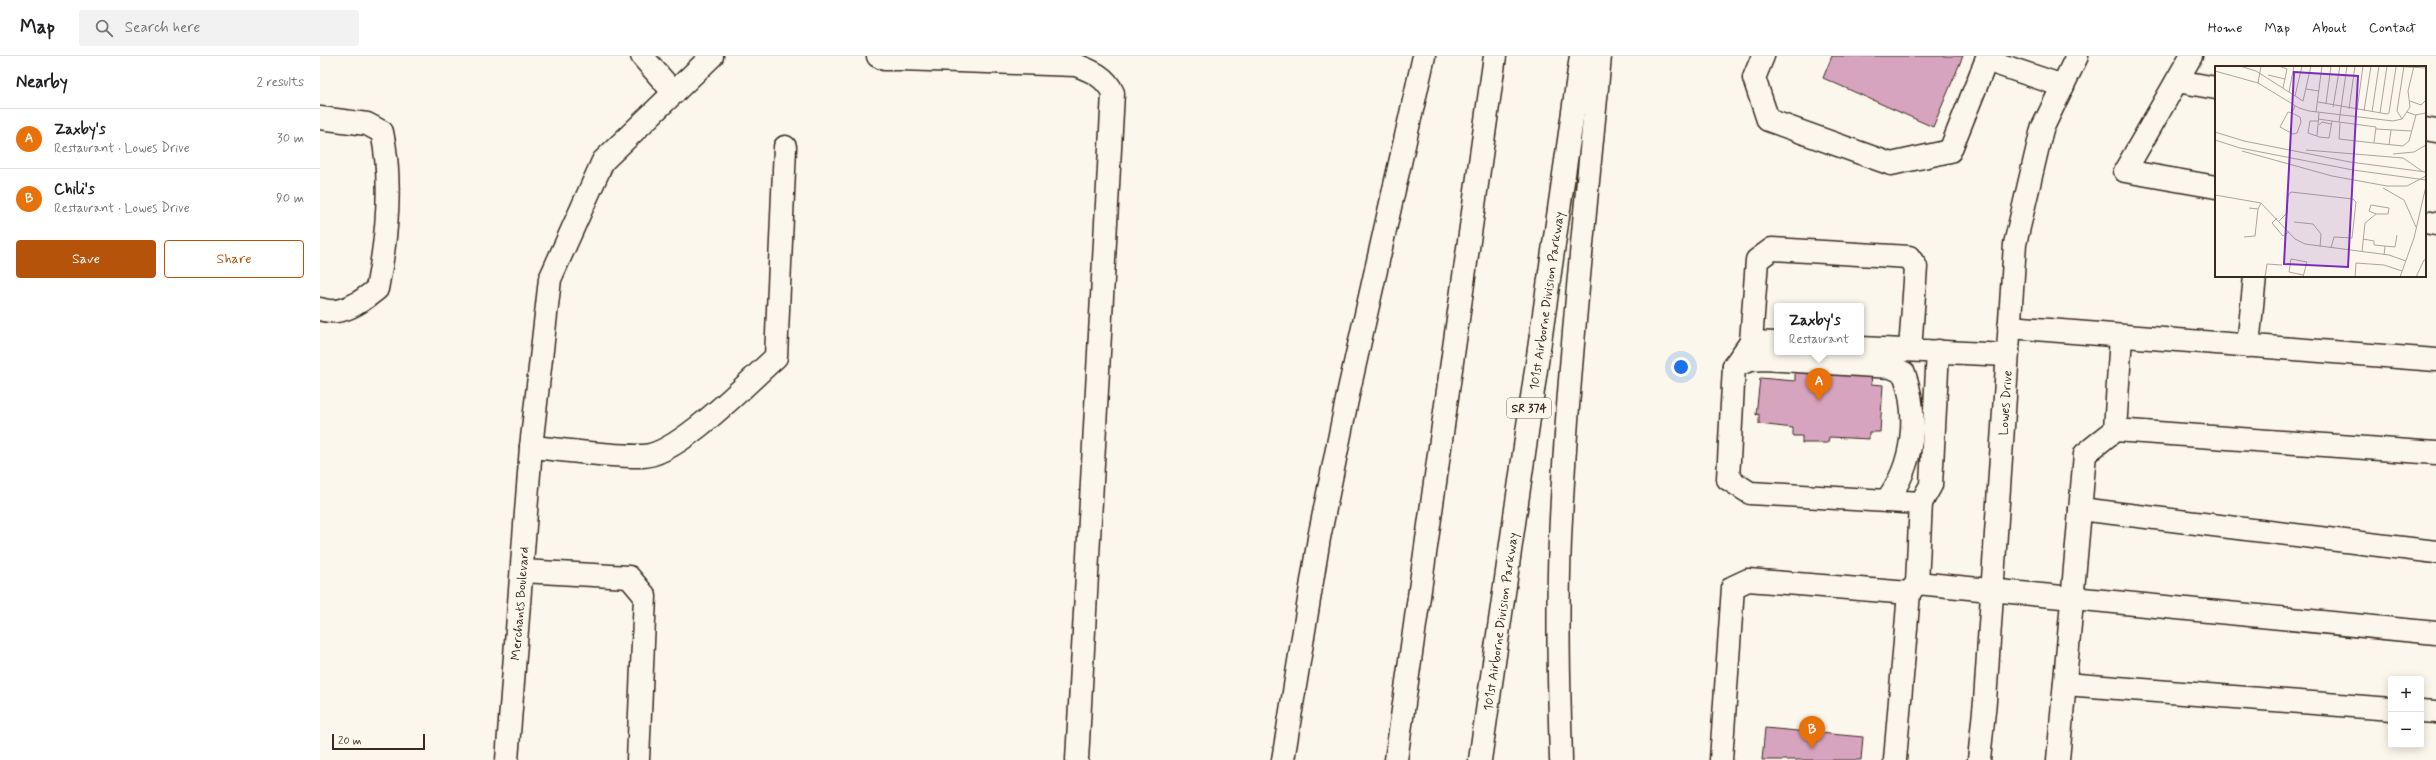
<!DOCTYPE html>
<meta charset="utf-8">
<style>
:root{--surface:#fff;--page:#f2f2f2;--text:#202124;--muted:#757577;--line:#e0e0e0;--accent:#b45309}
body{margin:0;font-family:Mynerve,sans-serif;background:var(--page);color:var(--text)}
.controls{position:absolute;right:12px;bottom:12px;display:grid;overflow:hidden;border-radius:4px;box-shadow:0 2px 10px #0003}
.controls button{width:36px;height:36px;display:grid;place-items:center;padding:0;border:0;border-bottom:1px solid var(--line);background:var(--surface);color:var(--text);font:20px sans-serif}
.scale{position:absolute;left:12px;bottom:10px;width:93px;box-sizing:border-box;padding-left:4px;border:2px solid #3b2a1e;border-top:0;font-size:11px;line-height:14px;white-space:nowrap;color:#3b2a1e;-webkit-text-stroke:3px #fbf7ec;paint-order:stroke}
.you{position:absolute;left:1361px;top:311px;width:14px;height:14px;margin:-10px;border:3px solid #fff;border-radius:50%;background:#1a73e8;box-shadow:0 0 0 6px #1a73e833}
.badge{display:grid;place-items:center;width:26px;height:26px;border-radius:50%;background:var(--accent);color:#fff;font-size:13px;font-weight:700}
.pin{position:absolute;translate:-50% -33px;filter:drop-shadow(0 1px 2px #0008)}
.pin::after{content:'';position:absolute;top:21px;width:14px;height:12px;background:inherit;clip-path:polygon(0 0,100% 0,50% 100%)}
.popup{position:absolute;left:1454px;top:247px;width:90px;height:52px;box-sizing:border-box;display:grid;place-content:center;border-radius:4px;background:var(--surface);filter:drop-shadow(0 1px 3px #0005);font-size:13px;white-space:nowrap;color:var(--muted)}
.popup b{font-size:15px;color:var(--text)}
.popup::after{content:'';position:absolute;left:50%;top:100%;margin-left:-8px;border:8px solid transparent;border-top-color:var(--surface)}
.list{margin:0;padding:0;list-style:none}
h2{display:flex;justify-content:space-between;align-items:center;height:52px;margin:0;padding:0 16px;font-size:17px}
h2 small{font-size:13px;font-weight:400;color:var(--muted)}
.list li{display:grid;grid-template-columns:26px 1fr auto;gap:12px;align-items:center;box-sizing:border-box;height:60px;padding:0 16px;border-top:1px solid var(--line)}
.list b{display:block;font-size:15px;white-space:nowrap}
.list p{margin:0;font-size:13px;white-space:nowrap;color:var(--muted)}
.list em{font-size:13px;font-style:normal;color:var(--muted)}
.actions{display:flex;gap:8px;padding:12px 16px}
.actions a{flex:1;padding:9px 0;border:1px solid var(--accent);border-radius:4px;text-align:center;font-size:14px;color:var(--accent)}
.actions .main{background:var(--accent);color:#fff}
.icon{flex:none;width:22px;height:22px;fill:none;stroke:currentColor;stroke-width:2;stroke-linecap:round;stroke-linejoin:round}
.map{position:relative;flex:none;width:2116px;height:704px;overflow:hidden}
header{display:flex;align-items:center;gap:24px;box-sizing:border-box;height:56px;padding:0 20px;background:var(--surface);border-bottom:1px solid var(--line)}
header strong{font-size:19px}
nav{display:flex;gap:22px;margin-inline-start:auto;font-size:14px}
.search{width:280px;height:36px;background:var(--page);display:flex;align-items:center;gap:10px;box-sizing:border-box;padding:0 14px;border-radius:4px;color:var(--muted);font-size:15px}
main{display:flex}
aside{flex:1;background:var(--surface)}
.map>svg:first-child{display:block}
.building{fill:#d7a4bf;stroke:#3b2a1e}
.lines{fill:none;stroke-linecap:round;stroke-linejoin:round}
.minor-casing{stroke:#3b2a1e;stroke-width:25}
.highway-casing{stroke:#3b2a1e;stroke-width:25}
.minor{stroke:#fbf7ec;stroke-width:22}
.highway{stroke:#fbf7ec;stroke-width:22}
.labels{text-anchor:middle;stroke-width:4;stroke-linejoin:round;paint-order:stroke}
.shield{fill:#fbf7ec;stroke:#75685c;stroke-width:1}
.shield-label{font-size:12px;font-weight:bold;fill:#3b2a1e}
.street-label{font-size:13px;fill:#3b2a1e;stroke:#fbf7ec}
.inset-road{fill:none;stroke:#aea59a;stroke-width:1}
.view{fill:#7b2cbf;fill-opacity:0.15;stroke:#7b2cbf;stroke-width:2}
.inset-edge{fill:none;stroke:#3b2a1e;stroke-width:2}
</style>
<header>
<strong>Map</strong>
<div class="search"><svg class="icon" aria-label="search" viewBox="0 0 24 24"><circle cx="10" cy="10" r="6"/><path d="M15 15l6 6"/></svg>Search here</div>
<nav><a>Home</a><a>Map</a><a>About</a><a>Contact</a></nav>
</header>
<main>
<aside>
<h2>Nearby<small>2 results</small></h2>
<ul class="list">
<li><span class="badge" style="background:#e8710a">A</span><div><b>Zaxby's</b><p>Restaurant · Lowes Drive</p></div><em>30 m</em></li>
<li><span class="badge" style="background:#e8710a">B</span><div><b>Chili's</b><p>Restaurant · Lowes Drive</p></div><em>90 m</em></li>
</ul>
<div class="actions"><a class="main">Save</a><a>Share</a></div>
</aside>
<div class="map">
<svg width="2116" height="704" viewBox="0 0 2116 704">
<rect width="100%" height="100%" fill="#fbf7ec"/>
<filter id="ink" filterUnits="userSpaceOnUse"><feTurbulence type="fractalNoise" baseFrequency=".025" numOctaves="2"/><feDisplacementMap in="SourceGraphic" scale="8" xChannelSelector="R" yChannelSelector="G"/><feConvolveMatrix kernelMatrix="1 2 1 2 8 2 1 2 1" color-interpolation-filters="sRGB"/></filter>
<g filter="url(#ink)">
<path class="building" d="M1512 0H1643L1613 71 1503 22Z
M1513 312V319L1552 320 1551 328 1563 329 1560 376H1549V383L1509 381 1508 387H1482V380H1473V372L1439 368V358L1436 359 1440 322 1475 325V316L1490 317Z
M1445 672 1543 681 1541 704H1442Z"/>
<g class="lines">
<g class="minor-casing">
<g id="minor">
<path d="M322 0 354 37"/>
<path d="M558 0 564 3H581L756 9C772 15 786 21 793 37L757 704"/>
<path d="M1443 0 1434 22 1448 64 1571 108 1630 95 1668 0"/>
<path d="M1871 0 1805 115 1896 131"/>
<path d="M1666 4 1743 30"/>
<path d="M1857 25 1896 32"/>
<path d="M0 62 47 68 62 76C73 127 67 182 57 233 41 246 21 261 0 253"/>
<path d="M2105 73 2116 75"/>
<path d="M2105 166 2116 168"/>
<path d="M1689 271 2116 304"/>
<path d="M1431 286 1437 204 1452 193 1589 201 1596 211 1590 294"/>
<path d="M1457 287 1431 286 1414 310 1408 423 1430 437 1601 447 1597 527 1589 537 1575 704"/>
<path d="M1928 290 1935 220"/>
<path d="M1541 292 1687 299"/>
<path d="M1414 310 1430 304 1444 303 1571 311 1584 317C1599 359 1594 409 1566 445"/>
<path d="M1795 374 2116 397"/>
<path d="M211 391C246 394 290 401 323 400 358 399 428 326 456 301L465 91"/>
<path d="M1601 447 1611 429 1618 295"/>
<path d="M1760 453 2116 496"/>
<path d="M202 515 309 521 325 540 318 704"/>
<path d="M1597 527 2116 577"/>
<path d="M1745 628 2071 653"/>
<path d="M2101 655 2116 656"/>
<path id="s1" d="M187 704 211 391 230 223 283 105 392 0"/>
<path d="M1401 704 1413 531 1428 524 1589 537"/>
<path id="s2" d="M1659 704 1665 645 1695 188 1722 73 1757 0"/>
<path d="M1738 704 1765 398 1795 374 1801 280"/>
</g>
</g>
<g class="highway-casing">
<g id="highway">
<path d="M963 704 999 482 1029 334 1104 0"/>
<path d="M1076 704 1175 0"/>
<path id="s3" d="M1160 704 1261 0"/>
<path d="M1241 704C1239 631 1237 557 1240 484 1247 322 1265 161 1280 0"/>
</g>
</g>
<use href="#minor" class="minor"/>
<use href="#highway" class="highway"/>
</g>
</g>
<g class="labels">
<rect class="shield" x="1187" y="342" width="44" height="20" rx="3"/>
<g class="shield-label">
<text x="1209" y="356">SR 374</text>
</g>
<g class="street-label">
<text dy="5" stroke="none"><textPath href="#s3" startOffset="464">101st Airborne Division Parkway</textPath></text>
<text dy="5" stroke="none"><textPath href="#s2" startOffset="358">Lowes Drive</textPath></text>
<text dy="5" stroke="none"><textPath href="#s1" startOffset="157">Merchants Boulevard</textPath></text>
<text dy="5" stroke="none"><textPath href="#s3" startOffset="140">101st Airborne Division Parkway</textPath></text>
</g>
</g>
<g transform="translate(1895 10)">
<rect width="211" height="211" fill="#fbf7ec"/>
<path class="inset-road" d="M25 0 41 5 88 35 96 0M64 0 72 3 68 22M175 0 211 2M0 5 43 17 84 42 94 45 178 55 187 53 195 41 193 25 199 0M53 9 70 13M43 17 46 0M91 23 104 25M74 26 79 0M80 30 87 0M195 35 206 39 211 34M103 36 172 48 174 47 181 1M111 37 116 0M118 41 125 0M134 43 140 0M142 44 148 0M149 45 156 0M101 46 107 0M157 46 164 0M192 46 200 49 211 47M77 47 85 51 86 56 82 67 78 68 65 61 73 46 77 47 80 40M104 47 102 70 104 71 114 72 117 55 124 56 161 61 159 77 188 80 194 75 201 49M165 47 172 0M103 53 117 55M187 53 182 45 189 0M124 56 132 0M125 57 124 73 159 77M104 59 107 56 116 58M161 63 196 65M0 66 29 75 135 96 211 106M102 70 93 67 95 55H103M0 74 25 82 138 104 211 114M174 79 176 64M91 84 188 92 207 105M27 85 117 110 172 120H192L211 110M178 88 199 86 211 79M168 122 189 134 201 161M0 129 46 137 80 173 90 178 174 189 191 195M34 142 43 143 46 137M62 152 57 157 68 170 74 166M64 155 72 147 73 130 76 126 138 133 141 136 137 172 119 171 116 182M79 156 98 158 106 168 105 181M150 157 161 148H173L174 142 156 139 154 145 161 148M29 171 40 170 43 143M148 173 159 175V179L170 180 169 189M170 180 180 181 182 169M147 186 150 157M50 211 52 198 67 199M88 211 92 196 76 193 74 206 88 209M140 211 141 197 169 199 187 205M185 211 199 172 211 120M201 211 209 194H211"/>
<path class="view" d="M79 6 143 10 133 201 69 198Z"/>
<rect width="211" height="211" class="inset-edge"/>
</g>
</svg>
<div class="controls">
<button>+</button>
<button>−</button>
</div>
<div class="scale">20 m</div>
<div class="you"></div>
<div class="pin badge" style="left:1499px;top:345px;background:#e8710a">A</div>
<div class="popup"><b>Zaxby's</b>Restaurant</div>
<div class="pin badge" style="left:1492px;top:693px;background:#e8710a">B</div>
</div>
</main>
